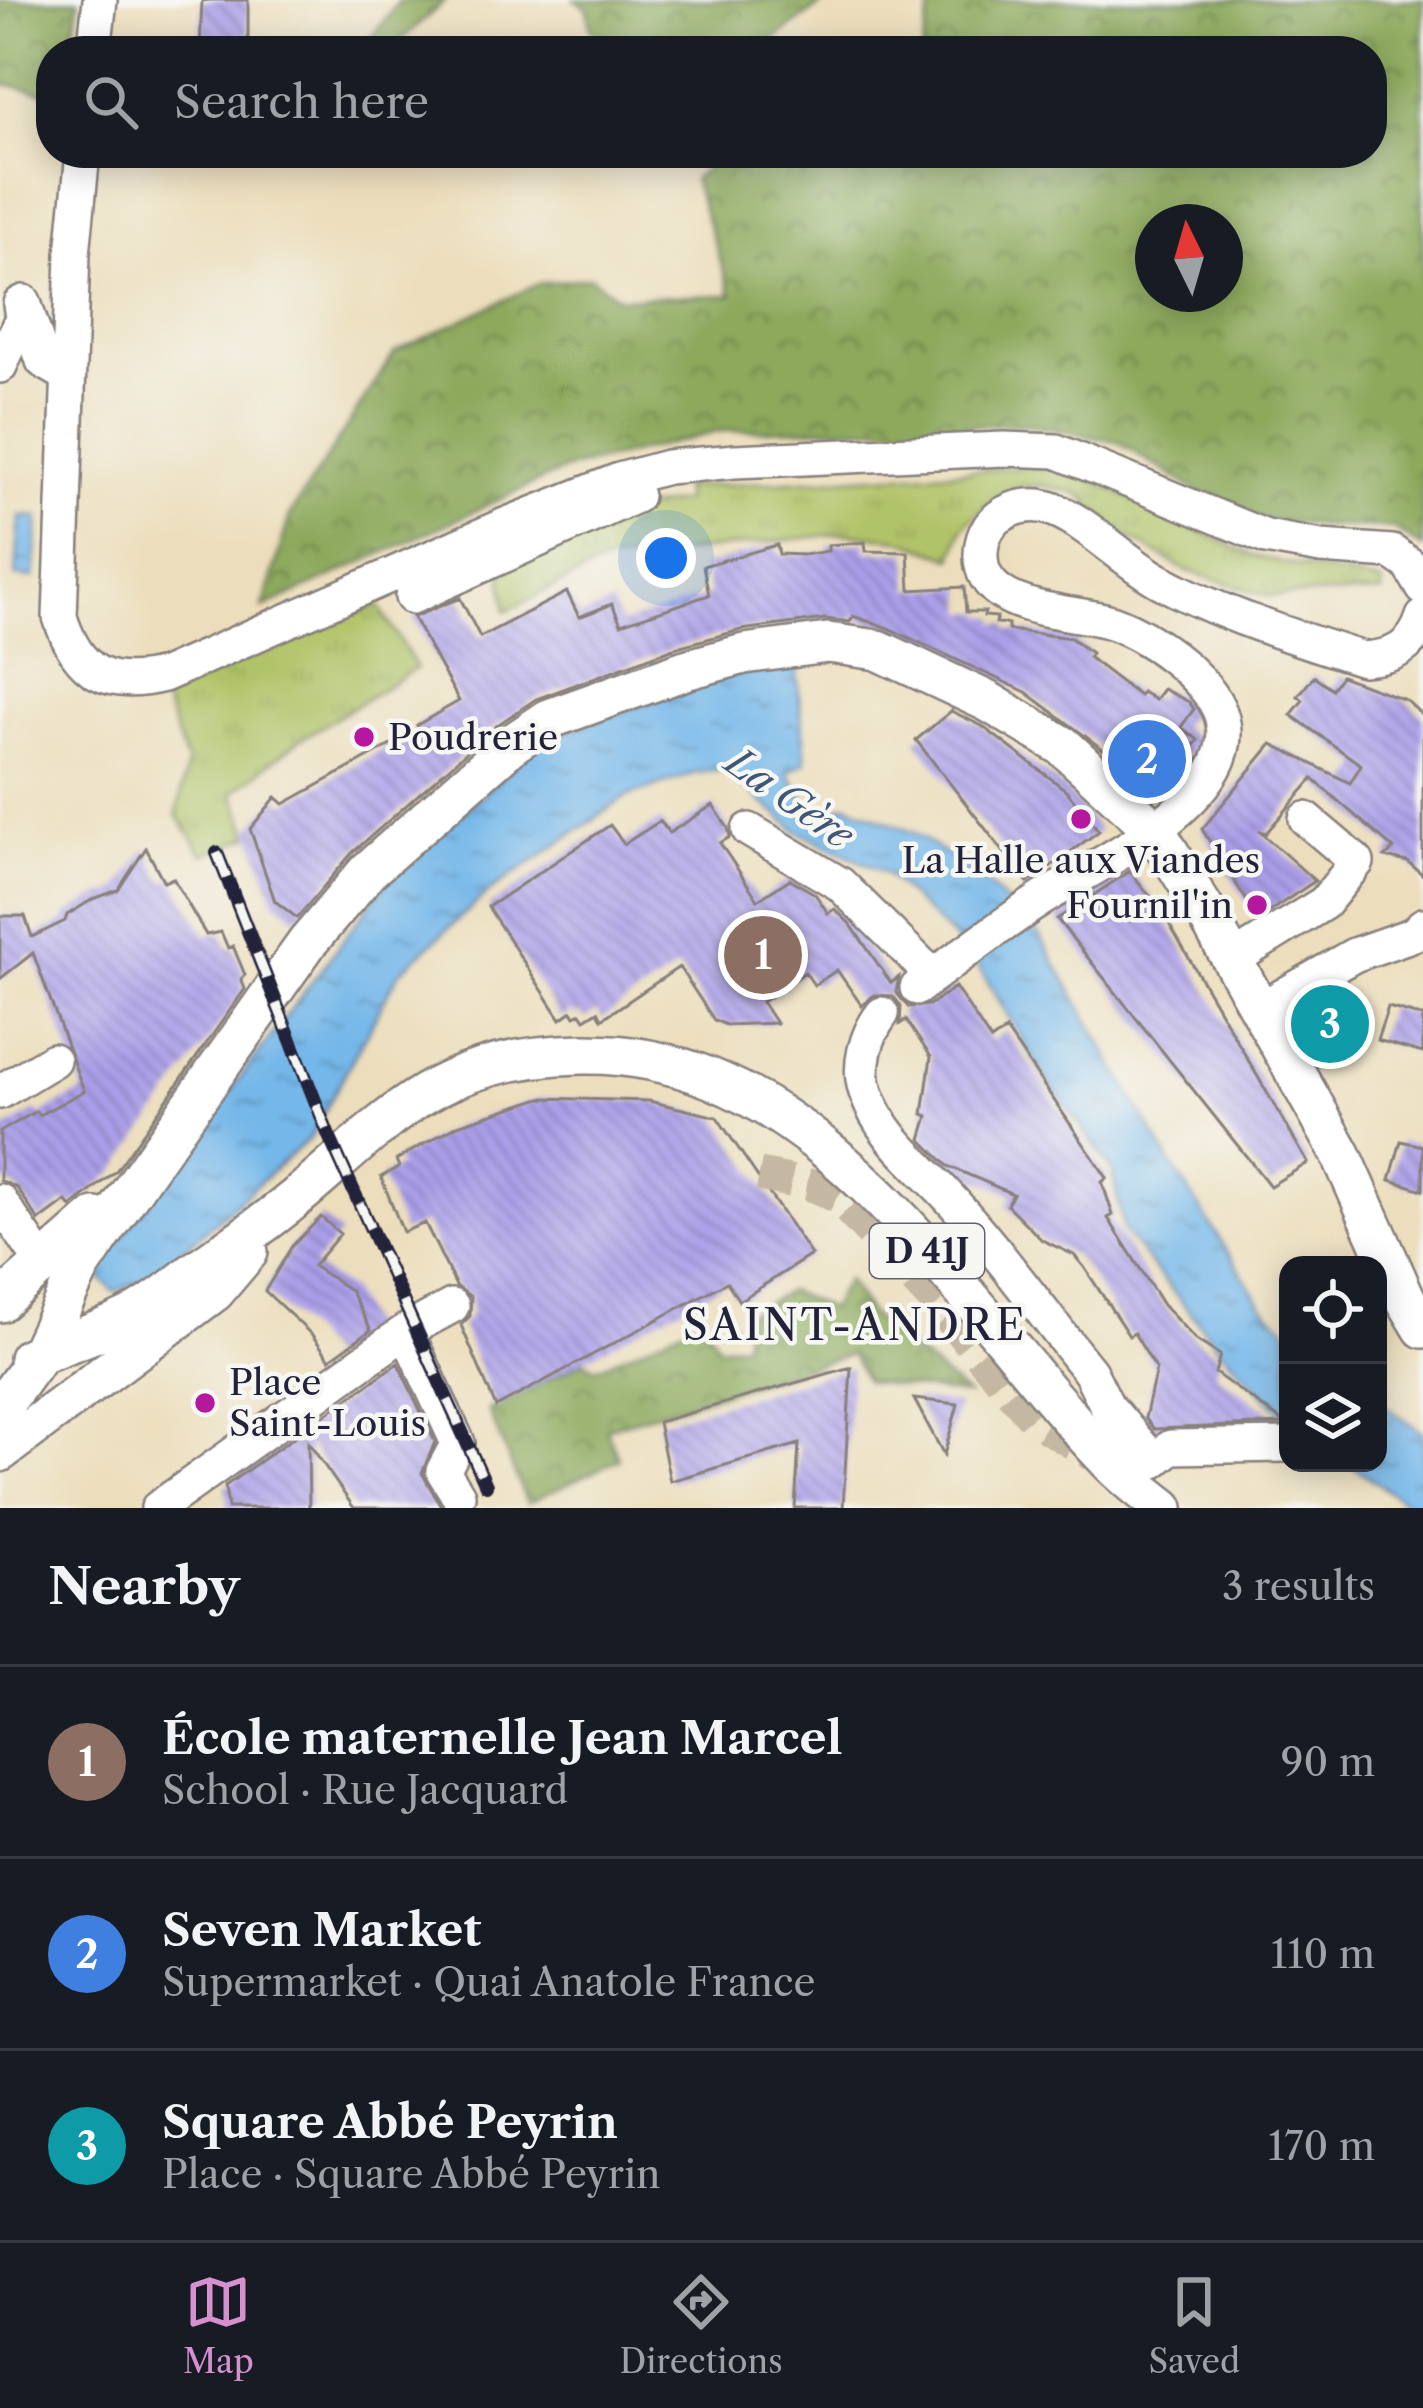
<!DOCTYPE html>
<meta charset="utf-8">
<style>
:root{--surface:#171b24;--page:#20242c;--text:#f1f3f6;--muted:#9ea1a6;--line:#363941;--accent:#d690ce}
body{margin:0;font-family:"Libre Caslon Text",serif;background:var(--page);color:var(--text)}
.controls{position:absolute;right:36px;bottom:36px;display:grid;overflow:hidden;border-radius:24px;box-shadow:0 6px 30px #0003}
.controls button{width:108px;height:108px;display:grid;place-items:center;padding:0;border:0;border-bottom:3px solid var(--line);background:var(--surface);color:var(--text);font:60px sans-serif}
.compass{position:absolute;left:1135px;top:204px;width:108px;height:108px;border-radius:50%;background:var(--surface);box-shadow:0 6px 30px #0003;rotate:355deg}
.you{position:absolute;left:666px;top:558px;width:42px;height:42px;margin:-30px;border:9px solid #fff;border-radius:50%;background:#1a73e8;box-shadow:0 0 0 18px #1a73e833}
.badge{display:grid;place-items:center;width:78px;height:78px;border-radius:50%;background:var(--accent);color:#fff;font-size:39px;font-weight:700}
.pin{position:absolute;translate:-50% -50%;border:6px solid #fff;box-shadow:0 3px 12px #0006}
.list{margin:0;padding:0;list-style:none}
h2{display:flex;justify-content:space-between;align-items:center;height:156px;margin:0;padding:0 48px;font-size:51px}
h2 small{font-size:39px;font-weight:400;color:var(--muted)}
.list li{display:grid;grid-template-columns:78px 1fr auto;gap:36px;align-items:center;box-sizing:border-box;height:192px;padding:0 48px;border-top:3px solid var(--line)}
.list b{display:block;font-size:45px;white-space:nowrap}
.list p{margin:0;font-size:39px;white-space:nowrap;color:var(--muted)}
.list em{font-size:39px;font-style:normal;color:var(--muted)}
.icon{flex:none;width:66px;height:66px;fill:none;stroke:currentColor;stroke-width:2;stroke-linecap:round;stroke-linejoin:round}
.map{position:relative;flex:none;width:1423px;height:1508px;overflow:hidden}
.search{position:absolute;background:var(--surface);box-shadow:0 6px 30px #0003;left:36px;right:36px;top:36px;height:132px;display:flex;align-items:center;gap:30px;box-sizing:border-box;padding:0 42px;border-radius:48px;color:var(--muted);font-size:45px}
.sheet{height:732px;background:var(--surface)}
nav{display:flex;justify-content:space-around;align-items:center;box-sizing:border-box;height:168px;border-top:3px solid var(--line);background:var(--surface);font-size:33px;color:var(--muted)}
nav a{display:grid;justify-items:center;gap:6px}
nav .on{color:var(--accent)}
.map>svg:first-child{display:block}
.grass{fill:url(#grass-tufts);stroke:#6a7251;stroke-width:3}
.forest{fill:url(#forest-crowns);stroke:#57664c;stroke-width:3;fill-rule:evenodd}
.water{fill:url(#water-ripples);stroke:#4b6c92;stroke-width:3}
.building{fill:url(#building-back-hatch)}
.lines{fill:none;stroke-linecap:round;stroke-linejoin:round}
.minor-tunnel{stroke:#c4b8a2;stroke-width:33;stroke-dasharray:33 16;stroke-linecap:butt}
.minor-casing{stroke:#87807c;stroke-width:38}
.major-casing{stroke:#87807c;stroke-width:44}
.minor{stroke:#fff;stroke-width:33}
.major{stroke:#fff;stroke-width:39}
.rail-casing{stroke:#22223b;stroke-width:14}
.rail{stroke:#f6f6f2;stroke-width:9;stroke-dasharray:27;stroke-linecap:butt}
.poi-dot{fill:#b5179e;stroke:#f6f6f2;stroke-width:4.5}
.labels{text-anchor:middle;stroke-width:9;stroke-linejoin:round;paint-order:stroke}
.shield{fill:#f6f6f2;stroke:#626272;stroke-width:3}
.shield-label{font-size:33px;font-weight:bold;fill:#22223b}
.poi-label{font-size:36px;fill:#22223b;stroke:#f6f6f2;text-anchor:start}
.water-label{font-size:39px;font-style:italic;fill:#3f5678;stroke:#f6f6f2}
.quarter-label{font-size:42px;letter-spacing:3px;fill:#22223b;stroke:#f6f6f2}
</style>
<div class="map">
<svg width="1423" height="1508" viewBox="0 0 1423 1508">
<defs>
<pattern id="grass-tufts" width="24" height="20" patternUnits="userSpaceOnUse" patternTransform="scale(3)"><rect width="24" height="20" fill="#b1c367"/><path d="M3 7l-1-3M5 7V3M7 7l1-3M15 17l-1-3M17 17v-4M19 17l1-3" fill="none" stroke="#98a75a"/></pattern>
<pattern id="forest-crowns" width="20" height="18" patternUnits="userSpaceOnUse" patternTransform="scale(3)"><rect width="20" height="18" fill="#8ca95c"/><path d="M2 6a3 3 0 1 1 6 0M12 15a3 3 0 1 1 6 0" fill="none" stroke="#72894d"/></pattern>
<pattern id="water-ripples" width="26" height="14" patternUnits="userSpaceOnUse" patternTransform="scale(3)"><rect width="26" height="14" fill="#74b7e9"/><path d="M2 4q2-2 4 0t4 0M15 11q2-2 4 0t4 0" fill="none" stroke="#5f94be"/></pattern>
<pattern id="building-back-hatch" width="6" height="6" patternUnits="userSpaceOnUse" patternTransform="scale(3)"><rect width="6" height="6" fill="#ab9fe9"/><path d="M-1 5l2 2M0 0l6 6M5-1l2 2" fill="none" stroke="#8b81be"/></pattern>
</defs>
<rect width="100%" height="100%" fill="#f6f6f2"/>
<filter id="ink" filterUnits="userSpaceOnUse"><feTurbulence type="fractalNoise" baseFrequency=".00833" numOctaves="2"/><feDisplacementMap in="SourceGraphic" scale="24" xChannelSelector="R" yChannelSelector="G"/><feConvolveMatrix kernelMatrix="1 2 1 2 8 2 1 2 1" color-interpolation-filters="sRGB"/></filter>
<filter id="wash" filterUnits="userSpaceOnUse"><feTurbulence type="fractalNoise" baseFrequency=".004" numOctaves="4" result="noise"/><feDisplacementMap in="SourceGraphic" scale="48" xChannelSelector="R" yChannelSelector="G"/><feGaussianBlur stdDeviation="2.7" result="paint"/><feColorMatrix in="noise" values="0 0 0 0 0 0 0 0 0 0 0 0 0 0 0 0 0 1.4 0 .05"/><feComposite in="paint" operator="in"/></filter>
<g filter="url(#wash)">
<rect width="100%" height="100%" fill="#ecdebc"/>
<path class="grass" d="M1034 467 1060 468 1083 476 1253 556 1382 583V593L1269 596 1185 570 1120 532 1078 493 1044 486 1020 487 993 499 962 528 953 558 899 539 845 533 605 562 506 611 501 566 621 513 685 501 683 487Z
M378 604 416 668 298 741 233 792 250 836 204 855 177 815 187 764 163 698 253 655Z"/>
<path class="forest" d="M0 0H79L71 51H51V94L0 83Z
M400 0H446L389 51H368L366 45Z
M576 0H828L758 51H618L591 29 588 9Z
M932 0H1423V548L1393 528 1323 526 1255 518 1200 493 1118 442 1024 424 721 431 566 469 263 608 290 515 395 352 538 284 590 277 620 298 732 295 693 179 725 153H862L885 162 912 153H1372V51H922ZM1153 222H1225V294H1153Z
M846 1280 870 1315 967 1395 866 1381 851 1354 606 1428 619 1459 527 1503 488 1410 584 1361 596 1368 702 1319 718 1347 744 1343 745 1315 788 1291 830 1309Z"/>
<path class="water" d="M20 516 39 517 34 578 16 576Z
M796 662 806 762 788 772 816 817 847 804 916 834 981 879 1037 931 1170 1162 1263 1306 1288 1330V1420L1217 1345 1124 1232 1112 1169 1044 1076 973 957 885 873 797 831 725 770 695 773 626 797 490 891 399 973 310 1138 153 1276 114 1292 95 1272 388 880 544 739 717 678Z
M1378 1401 1423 1433V1508H1413L1349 1463H1378Z"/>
<g id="blocks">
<path class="building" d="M210 0H248V51H200L202 1Z
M865 542 866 551 908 552 910 590 964 587 966 612H985L984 616 997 617 996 623 1008 624V630L1071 638 1091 653 1088 657 1139 696 1142 692 1155 700 1163 689 1189 702 1194 709 1181 727 1198 740 1159 791 1026 692 888 628 853 616 850 622 825 619 741 630 677 647 536 699 496 726 352 853 297 918 275 901 250 829 276 797 284 804 389 746 419 729 417 725 459 701 413 617 460 598 480 637 567 592 579 617 612 604 621 624 709 595 703 566 777 545 779 554 804 555 828 551V545Z
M1314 676 1332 689 1341 676 1406 700 1423 716V875L1408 862 1385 857 1394 849 1313 779 1266 833 1259 831 1315 881 1258 919 1202 829 1272 744 1350 783 1361 765 1291 715 1303 700 1298 696Z
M951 711 982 726 1066 790 1099 831 1028 883 916 740Z
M713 805 728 828 730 837 720 843 758 900 790 879 815 894 828 913 835 909 851 925 891 983 899 977 896 992 908 1007 929 1005 955 987 991 1041 1006 1030 1107 1178 1102 1182 1113 1215 1108 1218 1163 1305 1196 1340 1220 1355 1215 1373 1286 1424 1154 1429 1145 1418 1156 1369 1134 1333 1129 1336 1084 1267 1074 1255 1042 1240 1007 1205 1013 1194 948 1166 921 1139 928 1116 923 1114 931 1057 906 1020 900 1024 901 1006 893 996 874 995 862 1006 837 970 814 985 805 972 762 1002 776 1023 726 1025 714 1020 679 967 602 1019 598 1011 585 1019 581 1013 575 1016 572 1011 561 1019 488 907 610 825 624 844 660 821 669 833Z
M146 848 164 882 173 878 206 935 221 932 228 948 233 946 245 975 241 979 245 989 116 1171 71 1207 66 1201 39 1221 17 1188 0 1180V1132L36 1111 39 1115 84 1091 33 953 0 979V916H25L32 937 65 921 67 915 93 899 118 890Z
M1130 871 1161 910 1308 1163 1270 1186 1057 919Z
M1388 1007 1423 1017V1053L1377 1040Z
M541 1098 649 1101 717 1117 811 1255 739 1301 727 1282 496 1407 461 1325 470 1316 471 1297 456 1286 425 1223 403 1232 381 1177 399 1167 396 1160 458 1125Z
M1401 1141 1423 1146V1190L1390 1180Z
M321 1217 340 1234 313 1266 350 1290 371 1330 330 1359 312 1335 265 1291 292 1246Z
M398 1363 435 1442 422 1473 442 1508H354L308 1442 309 1508H228L225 1486Z
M851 1367 843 1508H795L799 1444 670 1481 658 1422Z
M914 1399 958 1404 944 1455Z"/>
</g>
</g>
<g filter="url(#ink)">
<use href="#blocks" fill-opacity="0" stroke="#87807c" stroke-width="3"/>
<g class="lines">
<path class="minor-tunnel" d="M759 1175 815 1186 837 1197 930 1296 1035 1420 1093 1455"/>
<g class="minor-casing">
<path id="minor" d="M94 51 100 0
M83 153 73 254 60 617C78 674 108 689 164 675L505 525 619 480 667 467 735 461 1004 449 1056 451 1266 537 1321 547 1392 552 1409 564 1423 588
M0 366 22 318 20 304 24 302 43 361 67 375
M412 597 636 496
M749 830 840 884 933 976
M1232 960 1324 903 1357 862 1306 819
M917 988C958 957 1000 926 1043 898 1096 864 1247 796 1221 715 1208 676 1143 630 1104 620 1061 609 970 611 982 544 988 512 1027 498 1055 510 1088 523 1125 562 1160 581 1217 613 1300 639 1363 659 1394 657 1413 648 1423 617
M1260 1009 1354 955 1414 934 1423 925
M882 1014C866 1035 857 1067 866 1092 881 1136 915 1161 945 1193 997 1249 1042 1313 1090 1372L1107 1406 1154 1461 1171 1447 1288 1445
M0 1092 53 1060
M0 1201 43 1264
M406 1331 458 1443 443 1471 458 1495
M158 1508 406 1331 452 1306"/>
</g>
<g class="major-casing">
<path id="major" d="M0 1302 95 1218
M29 1358C63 1344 98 1333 130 1317 154 1305 175 1286 197 1270 229 1247 262 1226 292 1201 336 1166 377 1122 426 1093 473 1065 529 1055 582 1054 823 1050 962 1309 1109 1461 1125 1478 1145 1493 1164 1508
M0 1409 40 1353 80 1267 143 1174 307 943 368 871 512 744 549 719 685 670 744 654 828 643 878 650 987 701 1063 746 1155 830 1202 906 1341 1154 1405 1298 1423 1328
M0 1452 214 1292 248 1252"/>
</g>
<use href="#minor" class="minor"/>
<use href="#major" class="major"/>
<g class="rail-casing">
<path id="rail" d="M217 853 329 1136 486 1485"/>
</g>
<use href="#rail" class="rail"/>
</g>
</g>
<g class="poi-dot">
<circle cx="364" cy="737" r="12"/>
<circle cx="1081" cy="819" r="12"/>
<circle cx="1257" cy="905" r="12"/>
<circle cx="205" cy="1403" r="12"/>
</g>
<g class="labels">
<rect class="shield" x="870" y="1224" width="114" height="54" rx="9"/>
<g class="shield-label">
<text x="927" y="1263">D 41J</text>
</g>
<g class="poi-label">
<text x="388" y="750">Poudrerie</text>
<text x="1081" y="873" text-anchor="middle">La Halle aux Viandes</text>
<text x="1233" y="918" text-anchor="end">Fournil'in</text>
<text x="229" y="1395">Place<tspan x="229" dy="41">Saint-Louis</tspan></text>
</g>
<g class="water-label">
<text transform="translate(790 798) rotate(35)" y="14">La Gère</text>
</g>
<g class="quarter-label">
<text x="855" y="1340">SAINT-ANDRE</text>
</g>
</g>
</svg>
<div class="controls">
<button><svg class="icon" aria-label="locate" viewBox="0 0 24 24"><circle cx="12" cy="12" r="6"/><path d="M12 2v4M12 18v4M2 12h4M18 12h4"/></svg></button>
<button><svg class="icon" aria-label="layers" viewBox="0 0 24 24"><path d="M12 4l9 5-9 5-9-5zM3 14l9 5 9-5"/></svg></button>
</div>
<svg class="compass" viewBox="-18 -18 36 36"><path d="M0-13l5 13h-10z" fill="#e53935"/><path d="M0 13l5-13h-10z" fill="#9ea1a6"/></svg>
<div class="you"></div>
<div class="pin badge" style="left:763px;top:955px;background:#8d6e63">1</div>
<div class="pin badge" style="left:1147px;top:759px;background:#3f7fe0">2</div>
<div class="pin badge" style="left:1330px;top:1024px;background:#0f9aa8">3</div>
<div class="search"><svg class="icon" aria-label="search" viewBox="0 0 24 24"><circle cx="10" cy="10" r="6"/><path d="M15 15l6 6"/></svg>Search here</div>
</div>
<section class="sheet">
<h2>Nearby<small>3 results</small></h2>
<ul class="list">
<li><span class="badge" style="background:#8d6e63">1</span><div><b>École maternelle Jean Marcel</b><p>School · Rue Jacquard</p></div><em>90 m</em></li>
<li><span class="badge" style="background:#3f7fe0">2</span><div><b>Seven Market</b><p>Supermarket · Quai Anatole France</p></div><em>110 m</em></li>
<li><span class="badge" style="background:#0f9aa8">3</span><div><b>Square Abbé Peyrin</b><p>Place · Square Abbé Peyrin</p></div><em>170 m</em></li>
</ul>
</section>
<nav>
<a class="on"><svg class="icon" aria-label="map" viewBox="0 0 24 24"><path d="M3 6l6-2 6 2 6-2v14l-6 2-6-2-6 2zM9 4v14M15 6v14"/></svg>Map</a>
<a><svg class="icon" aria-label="directions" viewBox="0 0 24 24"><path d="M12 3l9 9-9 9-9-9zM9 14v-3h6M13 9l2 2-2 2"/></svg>Directions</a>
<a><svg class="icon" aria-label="saved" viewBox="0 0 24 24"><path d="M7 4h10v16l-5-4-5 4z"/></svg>Saved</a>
</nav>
